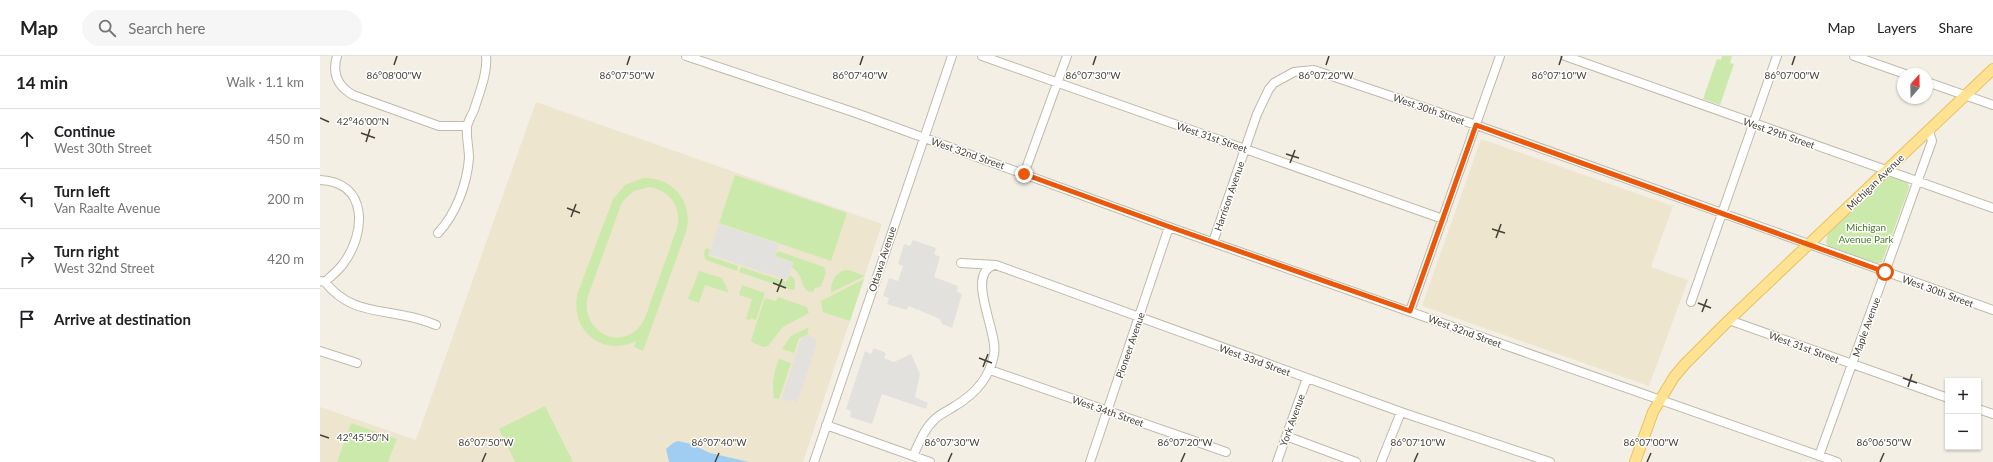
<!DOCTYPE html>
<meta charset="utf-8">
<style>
:root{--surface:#fff;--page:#f6f6f6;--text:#202124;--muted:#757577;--line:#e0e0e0}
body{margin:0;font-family:Lato,sans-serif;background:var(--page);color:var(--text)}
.controls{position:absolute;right:12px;bottom:12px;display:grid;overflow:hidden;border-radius:0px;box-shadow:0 1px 3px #0004}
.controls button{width:36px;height:36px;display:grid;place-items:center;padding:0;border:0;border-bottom:1px solid var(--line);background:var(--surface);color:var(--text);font:20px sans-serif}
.compass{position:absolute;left:1577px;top:12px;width:36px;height:36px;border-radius:50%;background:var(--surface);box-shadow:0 1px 3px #0004;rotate:20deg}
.stop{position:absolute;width:12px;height:12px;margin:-9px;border:3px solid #ea580c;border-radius:50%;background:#fff}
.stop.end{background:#ea580c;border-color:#fff;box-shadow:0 1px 4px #0008}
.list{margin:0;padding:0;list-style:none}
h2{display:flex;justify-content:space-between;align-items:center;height:52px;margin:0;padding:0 16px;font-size:17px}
h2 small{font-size:13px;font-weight:400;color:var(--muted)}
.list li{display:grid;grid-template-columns:26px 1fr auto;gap:12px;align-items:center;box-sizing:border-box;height:60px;padding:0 16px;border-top:1px solid var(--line)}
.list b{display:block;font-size:15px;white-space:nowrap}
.list p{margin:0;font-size:13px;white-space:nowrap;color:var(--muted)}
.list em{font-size:13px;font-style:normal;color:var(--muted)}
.icon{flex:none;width:22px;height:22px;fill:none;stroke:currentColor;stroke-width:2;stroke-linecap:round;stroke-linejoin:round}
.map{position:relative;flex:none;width:1673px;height:406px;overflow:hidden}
header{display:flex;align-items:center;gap:24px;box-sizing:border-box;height:56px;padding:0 20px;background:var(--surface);border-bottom:1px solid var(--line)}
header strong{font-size:19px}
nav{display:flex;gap:22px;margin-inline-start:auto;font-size:14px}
.search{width:280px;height:36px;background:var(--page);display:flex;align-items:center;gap:10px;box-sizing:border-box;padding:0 14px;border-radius:22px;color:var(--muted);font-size:15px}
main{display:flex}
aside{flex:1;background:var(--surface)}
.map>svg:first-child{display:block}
.education{fill:#ede5ce}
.green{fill:#cce9ac;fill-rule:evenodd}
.parking{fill:#e3e1dd}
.water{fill:#9fcef2}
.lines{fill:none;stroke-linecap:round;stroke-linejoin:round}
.minor-casing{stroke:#c1baaa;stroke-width:10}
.major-casing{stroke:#e6c15f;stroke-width:12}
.minor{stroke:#fff;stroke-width:8}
.major{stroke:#ffe392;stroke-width:10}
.route{stroke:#ea580c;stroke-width:5}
.ticks{fill:none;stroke:#453f34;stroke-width:1.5}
.labels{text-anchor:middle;stroke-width:3;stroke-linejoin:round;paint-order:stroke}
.street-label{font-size:10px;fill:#453f34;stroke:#fff}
.park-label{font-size:10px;fill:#437826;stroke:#fff}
.ticks-label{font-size:10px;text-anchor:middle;fill:#453f34;stroke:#fff;stroke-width:3;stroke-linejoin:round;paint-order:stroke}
</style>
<header>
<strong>Map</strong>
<div class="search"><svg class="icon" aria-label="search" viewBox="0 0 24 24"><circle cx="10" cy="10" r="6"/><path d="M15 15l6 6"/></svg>Search here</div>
<nav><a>Map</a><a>Layers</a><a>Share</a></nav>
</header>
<main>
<aside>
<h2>14 min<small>Walk · 1.1 km</small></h2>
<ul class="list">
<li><svg class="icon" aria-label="ahead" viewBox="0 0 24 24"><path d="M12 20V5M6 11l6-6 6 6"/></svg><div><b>Continue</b><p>West 30th Street</p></div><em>450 m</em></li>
<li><svg class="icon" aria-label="left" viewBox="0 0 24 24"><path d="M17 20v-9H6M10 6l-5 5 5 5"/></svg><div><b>Turn left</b><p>Van Raalte Avenue</p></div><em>200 m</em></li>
<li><svg class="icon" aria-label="right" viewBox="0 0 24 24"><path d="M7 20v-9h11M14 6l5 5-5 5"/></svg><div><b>Turn right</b><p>West 32nd Street</p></div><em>420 m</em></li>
<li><svg class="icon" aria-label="arrive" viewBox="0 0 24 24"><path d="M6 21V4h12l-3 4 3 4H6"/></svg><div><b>Arrive at destination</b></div></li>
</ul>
</aside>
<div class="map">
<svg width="1673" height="406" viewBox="0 0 1673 406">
<rect width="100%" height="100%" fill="#f3efe5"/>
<path class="education" d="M216 46 562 168 483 406H0V351L96 384Z
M1161 83 1353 150 1331 211 1368 224 1329 330 1102 250Z"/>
<path class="green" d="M1402 0H1412L1410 7 1414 8 1400 49 1383 43 1397 3 1401 4Z
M415 119 527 157 511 205 399 167Z
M1574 120 1587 125 1589 132 1562 206 1556 208 1509 191 1506 186 1508 178 1566 122Z
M323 122C354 121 374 147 366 176L323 295 314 291 316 285C282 302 248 273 258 236L293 143 305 129ZM330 131C351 135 362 152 357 172 349 195 341 217 333 239 329 249 327 261 320 270 298 297 259 272 268 240L302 146 314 135Z
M388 192 390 194 388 200 418 210 417 215 386 204 384 199 385 193Z
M458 195 504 211 506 217 501 230 495 232 493 236C480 237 484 217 472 212L473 206 455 200Z
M421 211 466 226 470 219 475 224V233L472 234 419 216Z
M529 214 545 220 512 236 511 235C511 225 517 213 529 214Z
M379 215 402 222 409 237 385 229 379 247 368 243Z
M544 223 530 265 503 256 501 245Z
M422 229 445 237 436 264 431 262 430 264 426 263 432 243 419 239Z
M458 241 487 251 489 257 463 271 448 290 444 291 433 287 431 284 445 242 456 245Z
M489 271 487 279 479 282 474 297 462 293 471 280Z
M459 303 471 307 459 343 454 342C451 328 454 316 459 303Z
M225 350 253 406H195L179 373Z
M31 367 77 383 68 406H17Z"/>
<path class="parking" d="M399 168 459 188 455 200 473 206 467 224 389 198Z
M593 184 616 192 614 198 620 201 614 221 638 230 637 236 642 238 632 272 622 268 620 263 589 250 586 254 567 248 569 242 563 240 569 222 578 225 583 210 578 208 584 188 590 190Z
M487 279 494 282 497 287 477 347 474 344 461 345 481 282Z
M554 292 566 297 564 302 574 306 591 298 600 318 595 341 608 347 606 353 562 338 552 368 530 361 531 355 526 353 545 295 551 298Z"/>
<path class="water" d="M358 385 371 388 390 397 429 406H349L346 393 353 387Z"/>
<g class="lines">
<g class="minor-casing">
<path id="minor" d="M17 0C12 17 17 30 33 39L119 70H147
M366 0 536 57 849 171 1517 406
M662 0 1123 163
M1245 0 1673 152
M1534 0 1585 18
M1607 26 1673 49
M704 118 747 0
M0 124C49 126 46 178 23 208 18 215 11 220 5 226
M118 177C136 158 147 128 149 102 149 92 146 81 147 71 148 65 152 59 154 54 159 38 168 16 166 0
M893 186 937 58 949 33 954 27 974 16 994 14 1156 69 1673 254
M641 207 676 209 1081 356 1230 406
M0 225 5 226C28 255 54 253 86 260 97 262 106 265 116 269
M1371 246 1457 0
M1090 255 1180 0
M1409 264 1628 342
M0 295 37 307
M670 314 906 396
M1658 353 1673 358
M506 369 610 406
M966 380 1036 406
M593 400C599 387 604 373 615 363 620 358 629 354 635 350 655 338 670 322 674 298 679 277 644 217 675 209
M1499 400 1612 85 1609 75
M494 406 632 0
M770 406 849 171
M957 406 987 322
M1061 406 1081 356"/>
</g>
<g class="major-casing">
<path id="major" d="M1315 406 1333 356 1354 321 1365 308 1409 264 1673 13"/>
</g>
<use href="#minor" class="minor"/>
<use href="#major" class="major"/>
</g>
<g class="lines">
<path class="route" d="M704 118 850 171 1090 255 1156 69 1565 216"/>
</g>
<path class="ticks" d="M74 9 77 0M307 9 310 0M540 9 543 0M773 9 776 0M1006 9 1009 0M1239 9 1242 0M1472 9 1475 0M0 62 9 66M41 77 55 82M46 86 50 73M966 98 979 102M970 107 975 94M247 152 260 157M251 161 256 148M1172 173 1185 177M1176 182 1181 168M453 227 466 232M457 236 462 223M1378 247 1391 252M1382 256 1387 243M659 302 672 307M663 311 668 298M1583 322 1597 327M1588 331 1592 318M0 379 9 382M162 406 166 397M395 406 399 397M628 406 632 397M861 406 865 397M1094 406 1098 397M1327 406 1331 397M1560 406 1564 397"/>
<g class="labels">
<g class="street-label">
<text transform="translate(1109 53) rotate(19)" y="4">West 30th Street</text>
<text transform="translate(1459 77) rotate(19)" y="4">West 29th Street</text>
<text transform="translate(892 81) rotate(19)" y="4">West 31st Street</text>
<text transform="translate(648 97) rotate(19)" y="4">West 32nd Street</text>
<text transform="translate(1555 126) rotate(-44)" y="4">Michigan Avenue</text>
<text transform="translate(909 140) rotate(-71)" y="4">Harrison Avenue</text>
<text transform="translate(562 203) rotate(-72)" y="4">Ottawa Avenue</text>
<text transform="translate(1618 235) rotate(20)" y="4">West 30th Street</text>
<text transform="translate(1546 271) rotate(-70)" y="4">Maple Avenue</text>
<text transform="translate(1145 275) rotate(20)" y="4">West 32nd Street</text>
<text transform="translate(810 289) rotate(-71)" y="4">Pioneer Avenue</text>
<text transform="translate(1484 291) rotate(20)" y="4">West 31st Street</text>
<text transform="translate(935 304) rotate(20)" y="4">West 33rd Street</text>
<text transform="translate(788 355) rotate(19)" y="4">West 34th Street</text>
<text transform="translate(972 364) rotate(-70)" y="4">York Avenue</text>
</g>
<g class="park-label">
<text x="1546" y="175">Michigan<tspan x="1546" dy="12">Avenue Park</tspan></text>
</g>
</g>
<g class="ticks-label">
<text x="773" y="23">86°07'30"W</text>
<text x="1006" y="23">86°07'20"W</text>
<text x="1239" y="23">86°07'10"W</text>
<text x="1472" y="23">86°07'00"W</text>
<text x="74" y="23">86°08'00"W</text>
<text x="307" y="23">86°07'50"W</text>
<text x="540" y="23">86°07'40"W</text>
<text x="43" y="69">42°46'00"N</text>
<text x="43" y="385">42°45'50"N</text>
<text x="166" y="390">86°07'50"W</text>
<text x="399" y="390">86°07'40"W</text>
<text x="632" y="390">86°07'30"W</text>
<text x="865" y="390">86°07'20"W</text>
<text x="1098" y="390">86°07'10"W</text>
<text x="1331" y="390">86°07'00"W</text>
<text x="1564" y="390">86°06'50"W</text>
</g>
</svg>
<div class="controls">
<button>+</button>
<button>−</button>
</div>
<svg class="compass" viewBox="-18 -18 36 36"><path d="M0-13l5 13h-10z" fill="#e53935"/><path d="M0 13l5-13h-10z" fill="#757577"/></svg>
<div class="stop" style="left:1565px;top:216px"></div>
<div class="stop end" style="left:704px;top:118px"></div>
</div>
</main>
